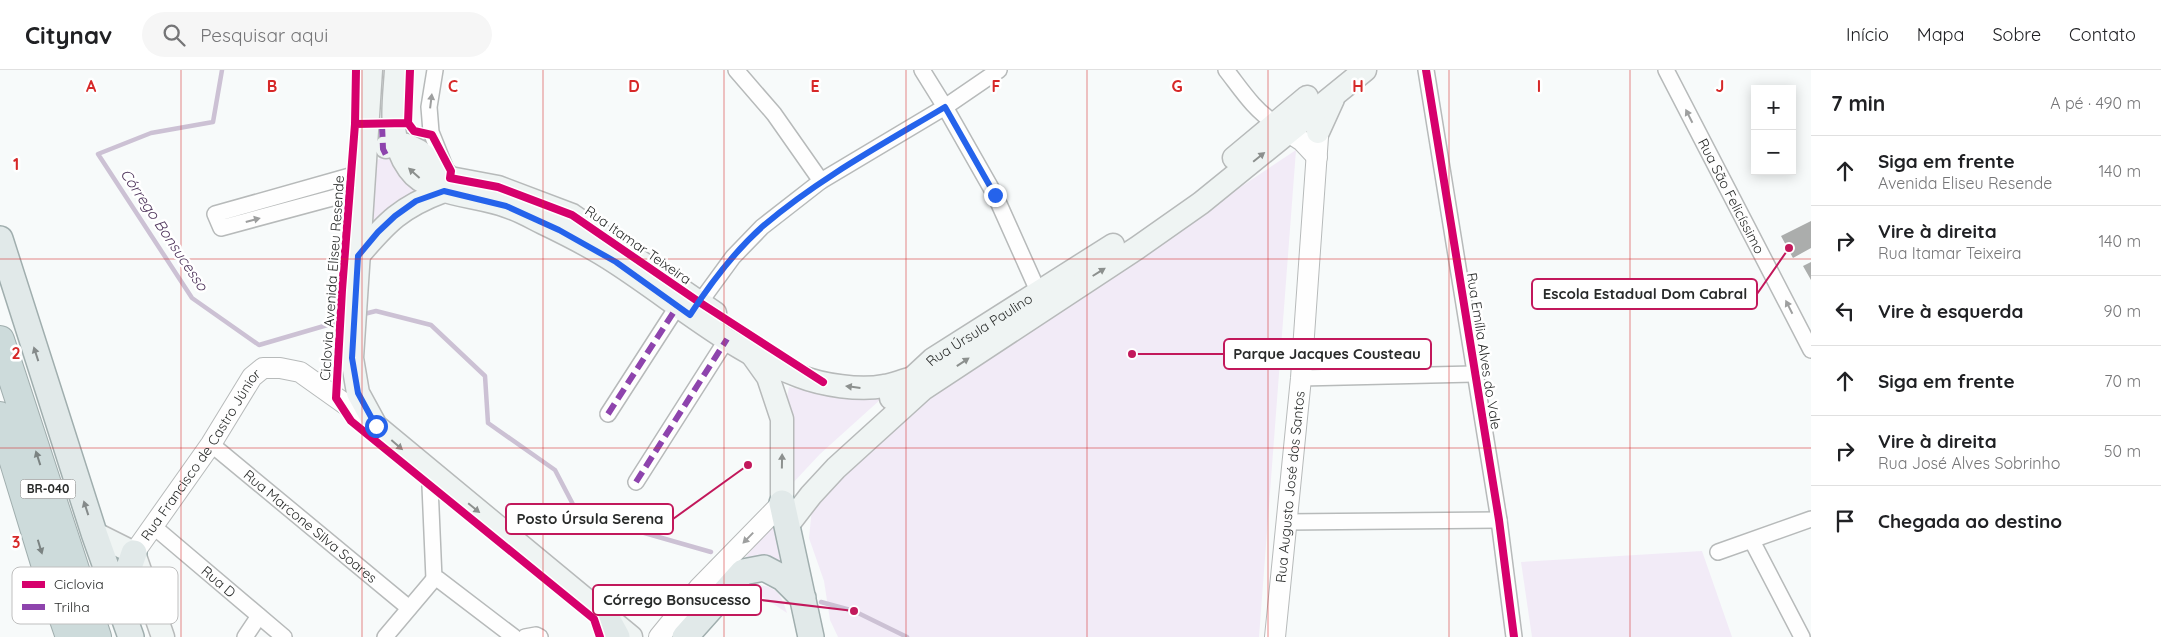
<!DOCTYPE html>
<html lang="pt">
<meta charset="utf-8">
<style>
:root{--surface:#fff;--page:#f6f6f6;--text:#202124;--muted:#757577;--line:#e0e0e0}
body{margin:0;font-family:Quicksand,sans-serif;background:var(--page);color:var(--text)}
.controls{position:absolute;right:15px;top:15px;display:grid;overflow:hidden;border-radius:0px;box-shadow:0 2px 12px #0003}
.controls button{width:45px;height:45px;display:grid;place-items:center;padding:0;border:0;border-bottom:1px solid var(--line);background:var(--surface);color:var(--text);font:25px sans-serif}
.stop{position:absolute;width:15px;height:15px;margin:-11px;border:4px solid #2563eb;border-radius:50%;background:#fff}
.stop.end{background:#2563eb;border-color:#fff;box-shadow:0 1px 5px #0008}
.list{margin:0;padding:0;list-style:none}
h2{display:flex;justify-content:space-between;align-items:center;height:65px;margin:0;padding:0 20px;font-size:21px}
h2 small{font-size:16px;font-weight:400;color:var(--muted)}
.list li{display:grid;grid-template-columns:32px 1fr auto;gap:15px;align-items:center;box-sizing:border-box;height:70px;padding:0 20px;border-top:1px solid var(--line)}
.list b{display:block;font-size:19px;white-space:nowrap}
.list p{margin:0;font-size:16px;white-space:nowrap;color:var(--muted)}
.list em{font-size:16px;font-style:normal;color:var(--muted)}
.icon{flex:none;width:28px;height:28px;fill:none;stroke:currentColor;stroke-width:2;stroke-linecap:round;stroke-linejoin:round}
.map{position:relative;flex:none;width:1811px;height:567px;overflow:hidden}
header{display:flex;align-items:center;gap:30px;box-sizing:border-box;height:70px;padding:0 25px;background:var(--surface);border-bottom:1px solid var(--line)}
header strong{font-size:24px}
nav{display:flex;gap:28px;margin-inline-start:auto;font-size:18px}
.search{width:350px;height:45px;background:var(--page);display:flex;align-items:center;gap:12px;box-sizing:border-box;padding:0 18px;border-radius:28px;color:var(--muted);font-size:19px}
main{display:flex}
aside{flex:1;background:var(--surface)}
.map>svg:first-child{display:block}
.green{fill:#f2ebf7}
.lines{fill:none;stroke-linecap:round;stroke-linejoin:round}
.stream{stroke:#ccc1d4;stroke-width:4.5}
.building{fill:#abadac}
.minor-casing{stroke:#b7baba;stroke-width:18}
.tertiary-casing{stroke:#b7baba;stroke-width:22}
.secondary-casing{stroke:#b7baba;stroke-width:25}
.primary-casing{stroke:#a0aeae;stroke-width:28}
.motorway-casing{stroke:#a0aeae;stroke-width:30}
.minor{stroke:#fefefe;stroke-width:15}
.tertiary{stroke:#fefefe;stroke-width:20}
.secondary{stroke:#eff4f3;stroke-width:22}
.primary{stroke:#e1e9e9;stroke-width:25}
.motorway{stroke:#cddbdb;stroke-width:28}
.quiet{stroke:#8e44ad;stroke-width:6;stroke-dasharray:12 6;stroke-linecap:butt}
.cycleway-casing{stroke:#fff;stroke-width:11}
.cycleway{stroke:#d6006c;stroke-width:8}
.oneway{fill:#9e9f9f}
.oneway2{fill:#8c908e}
.oneway3{fill:#858a8a}
.oneway4{fill:#7b8382}
.route{stroke:#2563eb;stroke-width:6}
.grid{fill:none;stroke:#d62828;stroke-width:1;stroke-opacity:0.55}
.labels{text-anchor:middle;stroke-width:5;stroke-linejoin:round;paint-order:stroke}
.shield{fill:#fff;stroke:#696b6a;stroke-width:1}
.shield-label{font-size:12px;font-weight:bold;fill:#292b2a}
.street-label{font-size:14px;fill:#292b2a;stroke:#fff}
.water-label{font-size:15px;font-style:italic;fill:#4e345b;stroke:#fff}
.key{fill:#fff;stroke:#bfbfbf;stroke-width:1}
.key-label{font-size:14px;fill:#292b2a}
.grid-label{font-size:16px;text-anchor:middle;font-weight:bold;fill:#d62828;stroke:#fff;stroke-width:5;stroke-linejoin:round;paint-order:stroke}
.leader{fill:none;stroke:#c2185b;stroke-width:2}
.callout-dot{fill:#c2185b;stroke:#fff;stroke-width:2}
.callout{fill:#fff;stroke:#c2185b;stroke-width:2}
.callout-label{font-size:15px;text-anchor:middle;font-weight:bold;fill:#292b2a}
</style>
<header>
<strong>Citynav</strong>
<div class="search"><svg class="icon" aria-label="search" viewBox="0 0 24 24"><circle cx="10" cy="10" r="6"/><path d="M15 15l6 6"/></svg>Pesquisar aqui</div>
<nav><a>Início</a><a>Mapa</a><a>Sobre</a><a>Contato</a></nav>
</header>
<main>
<div class="map">
<svg width="1811" height="567" viewBox="0 0 1811 567">
<rect width="100%" height="100%" fill="#f7fafa"/>
<path class="green" d="M1296 80 1259 567H838L830 550 824 511 809 468 812 438 924 328Z
M393 84 427 121 370 160 374 92 382 87Z
M789 317 834 325 881 329 820 384 791 415 787 327Z
M773 453 782 492 763 487 742 492Z
M1702 481 1732 567H1532L1521 492Z
M756 515C777 516 781 524 787 543L748 517Z"/>
<g class="lines">
<path class="stream" d="M222 0 213 52 151 63 98 84 192 228 259 275 348 249
M360 245 376 241 431 255 485 306 488 353 555 400 578 444 711 482
M821 532 854 541 907 567"/>
</g>
<path class="building" d="M1811 151V178L1793 188 1781 166Z
M1811 192V210L1803 196Z"/>
<g class="lines">
<g class="minor-casing">
<g id="minor">
<path d="M435 0 429 37 431 62 447 102"/>
<path d="M736 0 774 44 821 111"/>
<path d="M922 0 945 37 995 125 1038 221"/>
<path d="M1226 0C1241 19 1254 40 1275 53"/>
<path d="M1426 0 1499 450 1514 567"/>
<path id="s1" d="M1666 0 1811 280"/>
<path d="M362 120 221 158 215 144 364 102"/>
<path d="M695 239 733 187 762 157 821 111 945 37 999 0"/>
<path d="M1301 308 1474 304"/>
<path d="M608 344 677 237"/>
<path id="s2" d="M211 374 409 538"/>
<path d="M636 412 727 269"/>
<path d="M1286 452 1499 450"/>
<path id="s3" d="M153 456 284 567"/>
<path d="M1752 471 1802 567"/>
<path d="M1718 482 1811 449"/>
<path d="M434 509 430 416 436 408"/>
<path d="M434 509H438L514 567"/>
<path d="M245 567 259 546"/>
<path d="M385 567 434 509"/>
<path d="M525 567 536 565 540 567"/>
</g>
</g>
<g class="tertiary-casing">
<g id="tertiary">
<path d="M1276 54 1302 71 1317 87"/>
<path id="s4" d="M134 483 211 374 252 307 263 298H280L300 302 376 356"/>
<path d="M659 567 699 518 782 433"/>
<path id="s5" d="M1275 567 1301 308 1318 67 1317 52 1314 47"/>
</g>
</g>
<g class="secondary-casing">
<g id="secondary">
<path d="M371 0 352 288 358 323 376 356 631 567"/>
<path d="M396 0C394 34 387 69 409 99 428 126 477 125 506 136 519 140 531 147 543 153 568 165 594 178 616 193 676 232 731 281 799 306 822 315 860 321 884 316 893 315 901 311 910 309"/>
<path d="M1318 62 1333 29"/>
<path d="M386 77 396 73 407 75 419 81 450 108 498 117 572 145 715 243"/>
<path d="M1234 88 1307 27"/>
<path d="M358 186C387 152 401 137 444 121"/>
<path d="M753 286 768 307 782 349V433"/>
<path id="s6" d="M891 328 933 289 1113 175"/>
<path d="M787 456 811 425 836 398 923 319 1137 178 1201 133 1365 0"/>
<path d="M94 463 134 483 163 567"/>
</g>
</g>
<g class="primary-casing">
<path id="primary" d="M0 169 94 463 131 567
M782 433 811 567
M118 529 134 483
M604 543 617 567
M685 567 743 502 764 498 783 508 803 528"/>
</g>
<g class="motorway-casing">
<path id="motorway" d="M0 270 97 567
M0 346 48 503 70 567"/>
</g>
<use href="#minor" class="minor"/>
<use href="#tertiary" class="tertiary"/>
<use href="#secondary" class="secondary"/>
<use href="#primary" class="primary"/>
<use href="#motorway" class="motorway"/>
<path class="quiet" d="M382 55 383 79 388 89
M608 344 677 237
M636 412 727 269"/>
<g class="cycleway-casing">
<path id="cycleway" d="M356 0 355 54 342 220 336 328 351 351 594 549 600 567
M1426 0 1499 450 1514 567
M408 53 414 61 432 65 451 101 450 108 498 117 572 145 699 232 823 312
M355 54 408 53 410 0"/>
</g>
<use href="#cycleway" class="cycleway"/>
</g>
<defs><path id="oneway-solid" d="M-6-.8H1V-3.2L6.5 0L1 3.2V.8H-6Z" transform="scale(1.25)"/></defs>
<g class="oneway">
<use href="#oneway-solid" transform="translate(431 31) rotate(-83)"/>
<use href="#oneway-solid" transform="translate(1689 46) rotate(-117)"/>
<use href="#oneway-solid" transform="translate(253 150) rotate(-15)"/>
<use href="#oneway-solid" transform="translate(1789 237) rotate(-117)"/>
<use href="#oneway-solid" transform="translate(748 468) rotate(134)"/>
</g>
<g class="oneway2">
<use href="#oneway-solid" transform="translate(1259 87) rotate(-39)"/>
<use href="#oneway-solid" transform="translate(414 103) rotate(-138)"/>
<use href="#oneway-solid" transform="translate(1099 202) rotate(-32)"/>
<use href="#oneway-solid" transform="translate(963 292) rotate(-34)"/>
<use href="#oneway-solid" transform="translate(853 317) rotate(-173)"/>
<use href="#oneway-solid" transform="translate(397 375) rotate(41)"/>
<use href="#oneway-solid" transform="translate(782 391) rotate(-89)"/>
<use href="#oneway-solid" transform="translate(474 438) rotate(39)"/>
</g>
<g class="oneway3">
<use href="#oneway-solid" transform="translate(36 284) rotate(-108)"/>
<use href="#oneway-solid" transform="translate(86 438) rotate(-108)"/>
</g>
<g class="oneway4">
<use href="#oneway-solid" transform="translate(38 388) rotate(-108)"/>
<use href="#oneway-solid" transform="translate(40 477) rotate(73)"/>
</g>
<g class="lines">
<path class="route" d="M376 356 358 323 352 288 358 186 378 162 395 146 416 131 444 121 506 136 559 160 616 192 690 245C710 214 735 181 763 156 818 109 883 74 945 37L995 125"/>
</g>
<path class="grid" d="M181 0V567M362 0V567M543 0V567M724 0V567M906 0V567M1087 0V567M1268 0V567M1449 0V567M1630 0V567M0 189H1811M0 378H1811"/>
<g class="labels">
<rect class="shield" x="20.5" y="409.5" width="55" height="19" rx="4"/>
<g class="shield-label">
<text x="48" y="423">BR-040</text>
</g>
<g class="street-label">
<text dy="5" stroke="none"><textPath href="#s1" startOffset="142">Rua São Felicíssimo</textPath></text>
<text transform="translate(638 175) rotate(35)" y="5">Rua Itamar Teixeira</text>
<text transform="translate(332 208) rotate(-86)" y="5">Ciclovia Avenida Eliseu Resende</text>
<text dy="5" stroke="none"><textPath href="#s6" startOffset="112">Rua Úrsula Paulino</textPath></text>
<text transform="translate(1484 281) rotate(81)" y="5">Rua Emília Alves do Vale</text>
<text dy="5" stroke="none"><textPath href="#s4" startOffset="119">Rua Francisco de Castro Júnior</textPath></text>
<text dy="5" stroke="none"><textPath href="#s5" startOffset="151">Rua Augusto José dos Santos</textPath></text>
<text dy="5" stroke="none"><textPath href="#s2" startOffset="129">Rua Marcone Silva Soares</textPath></text>
<text dy="5" stroke="none"><textPath href="#s3" startOffset="86">Rua D</textPath></text>
</g>
<g class="water-label">
<text transform="translate(164 160) rotate(56)" y="5">Córrego Bonsucesso</text>
</g>
</g>
<rect x="12" y="497" width="166" height="57" rx="8" class="key"/>
<rect x="22" y="511" width="23" height="7" fill="#d6006c"/>
<rect x="22" y="534" width="23" height="6" fill="#8e44ad"/>
<g class="key-label">
<text x="54" y="519">Ciclovia</text>
<text x="54" y="542">Trilha</text>
</g>
<g class="grid-label">
<text x="91" y="22">A</text>
<text x="272" y="22">B</text>
<text x="453" y="22">C</text>
<text x="634" y="22">D</text>
<text x="815" y="22">E</text>
<text x="996" y="22">F</text>
<text x="1177" y="22">G</text>
<text x="1358" y="22">H</text>
<text x="1539" y="22">I</text>
<text x="1720" y="22">J</text>
<text x="16" y="100">1</text>
<text x="16" y="289">2</text>
<text x="16" y="478">3</text>
</g>
<path class="leader" d="M1789 178L1757 224M1132 284L1224 284M748 395L673 449M854 541L761 530"/>
<g class="callout-dot">
<circle cx="1789" cy="178" r="5"/>
<circle cx="1132" cy="284" r="5"/>
<circle cx="748" cy="395" r="5"/>
<circle cx="854" cy="541" r="5"/>
</g>
<g class="callout">
<rect x="1532" y="209" width="225" height="30" rx="5"/>
<rect x="1224" y="269" width="207" height="30" rx="5"/>
<rect x="506" y="434" width="167" height="30" rx="5"/>
<rect x="593" y="515" width="168" height="30" rx="5"/>
</g>
<g class="callout-label">
<text x="1645" y="229">Escola Estadual Dom Cabral</text>
<text x="1327" y="289">Parque Jacques Cousteau</text>
<text x="590" y="454">Posto Úrsula Serena</text>
<text x="677" y="535">Córrego Bonsucesso</text>
</g>
</svg>
<div class="controls">
<button>+</button>
<button>−</button>
</div>
<div class="stop" style="left:376px;top:356px"></div>
<div class="stop end" style="left:995px;top:125px"></div>
</div>
<aside>
<h2>7 min<small>A pé · 490 m</small></h2>
<ul class="list">
<li><svg class="icon" aria-label="ahead" viewBox="0 0 24 24"><path d="M12 20V5M6 11l6-6 6 6"/></svg><div><b>Siga em frente</b><p>Avenida Eliseu Resende</p></div><em>140 m</em></li>
<li><svg class="icon" aria-label="right" viewBox="0 0 24 24"><path d="M7 20v-9h11M14 6l5 5-5 5"/></svg><div><b>Vire à direita</b><p>Rua Itamar Teixeira</p></div><em>140 m</em></li>
<li><svg class="icon" aria-label="left" viewBox="0 0 24 24"><path d="M17 20v-9H6M10 6l-5 5 5 5"/></svg><div><b>Vire à esquerda</b></div><em>90 m</em></li>
<li><svg class="icon" aria-label="ahead" viewBox="0 0 24 24"><path d="M12 20V5M6 11l6-6 6 6"/></svg><div><b>Siga em frente</b></div><em>70 m</em></li>
<li><svg class="icon" aria-label="right" viewBox="0 0 24 24"><path d="M7 20v-9h11M14 6l5 5-5 5"/></svg><div><b>Vire à direita</b><p>Rua José Alves Sobrinho</p></div><em>50 m</em></li>
<li><svg class="icon" aria-label="arrive" viewBox="0 0 24 24"><path d="M6 21V4h12l-3 4 3 4H6"/></svg><div><b>Chegada ao destino</b></div></li>
</ul>
</aside>
</main>
